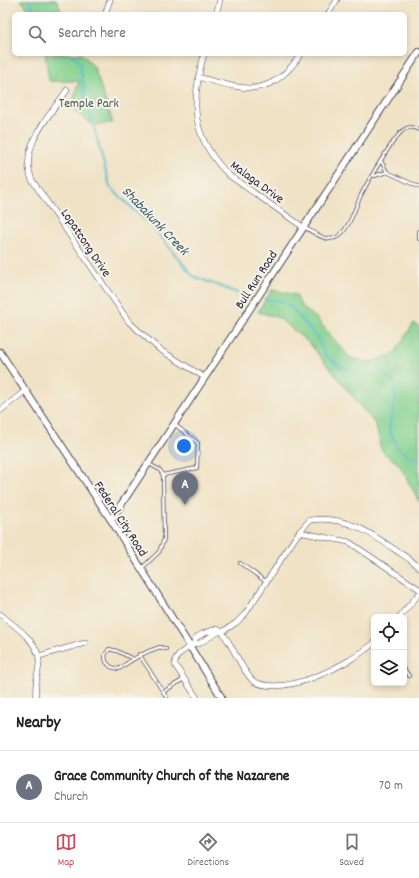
<!DOCTYPE html>
<style>
:root{--surface:#fff;--page:#f6f6f6;--text:#222;--muted:#767676;--line:#e0e0e0;--accent:#d1495b}
body{margin:0;font-family:Dekko,sans-serif;background:var(--page);color:var(--text)}
.controls{position:absolute;right:12px;bottom:12px;display:grid;overflow:hidden;border-radius:6px;box-shadow:0 2px 6px #0003}
.controls button{width:36px;height:36px;display:grid;place-items:center;padding:0;border:0;border-bottom:1px solid var(--line);background:var(--surface);color:var(--text);font:20px sans-serif}
.you{position:absolute;left:184px;top:446px;width:14px;height:14px;margin:-10px;border:3px solid #fff;border-radius:50%;background:#1a73e8;box-shadow:0 0 0 6px #1a73e833}
.badge{display:grid;place-items:center;width:26px;height:26px;border-radius:50%;background:var(--accent);color:#fff;font-size:13px;font-weight:700}
.pin{position:absolute;translate:-50% -33px;filter:drop-shadow(0 1px 2px #0008)}
.pin::after{content:'';position:absolute;top:21px;width:14px;height:12px;background:inherit;clip-path:polygon(0 0,100% 0,50% 100%)}
.list{margin:0;padding:0;list-style:none}
h2{display:flex;justify-content:space-between;align-items:center;height:52px;margin:0;padding:0 16px;font-size:17px}
h2 small{font-size:13px;font-weight:400;color:var(--muted)}
.list li{display:grid;grid-template-columns:26px 1fr auto;gap:12px;align-items:center;box-sizing:border-box;height:72px;padding:0 16px;border-top:1px solid var(--line)}
.list b{display:block;font-size:15px;white-space:nowrap}
.list p{margin:0;font-size:13px;white-space:nowrap;color:var(--muted)}
.list em{font-size:13px;font-style:normal;color:var(--muted)}
.icon{flex:none;width:22px;height:22px;fill:none;stroke:currentColor;stroke-width:2;stroke-linecap:round;stroke-linejoin:round}
.map{position:relative;flex:none;width:419px;height:698px;overflow:hidden}
.search{position:absolute;background:var(--surface);box-shadow:0 2px 6px #0003;left:12px;right:12px;top:12px;height:44px;display:flex;align-items:center;gap:10px;box-sizing:border-box;padding:0 14px;border-radius:6px;color:var(--muted);font-size:15px}
.sheet{height:124px;background:var(--surface)}
nav{display:flex;justify-content:space-around;align-items:center;box-sizing:border-box;height:56px;border-top:1px solid var(--line);background:var(--surface);font-size:11px;color:var(--muted)}
nav a{display:grid;justify-items:center;gap:2px}
nav .on{color:var(--accent)}
.map>svg:first-child{display:block}
.green{fill:#84d190;stroke:#537a66}
.lines{fill:none;stroke-linecap:round;stroke-linejoin:round}
.stream{stroke:#50bbcc;stroke-width:2}
.service-casing{stroke:#413f50;stroke-width:4}
.minor-casing{stroke:#413f50;stroke-width:6}
.tertiary-casing{stroke:#413f50;stroke-width:8}
.service{stroke:#fff;stroke-width:2.5}
.minor{stroke:#fff;stroke-width:5}
.tertiary{stroke:#fff;stroke-width:6}
.labels{text-anchor:middle;stroke-width:4;stroke-linejoin:round;paint-order:stroke}
.park-label{font-size:13px;fill:#3f5754;stroke:#f7f3e8}
.street-label{font-size:13px;fill:#22223b;stroke:#f7f3e8}
.water-label{font-size:14px;font-style:italic;fill:#32586e;stroke:#f7f3e8}
</style>
<div class="map">
<svg width="419" height="698" viewBox="0 0 419 698">
<rect width="100%" height="100%" fill="#f7f3e8"/>
<filter id="ink" filterUnits="userSpaceOnUse"><feTurbulence type="fractalNoise" baseFrequency=".025" numOctaves="2"/><feDisplacementMap in="SourceGraphic" scale="8" xChannelSelector="R" yChannelSelector="G"/><feConvolveMatrix kernelMatrix="1 2 1 2 8 2 1 2 1" color-interpolation-filters="sRGB"/></filter>
<filter id="wash" filterUnits="userSpaceOnUse"><feTurbulence type="fractalNoise" baseFrequency=".012" numOctaves="4" result="noise"/><feDisplacementMap in="SourceGraphic" scale="16" xChannelSelector="R" yChannelSelector="G"/><feGaussianBlur stdDeviation="0.9" result="paint"/><feColorMatrix in="noise" values="0 0 0 0 0 0 0 0 0 0 0 0 0 0 0 0 0 1.4 0 .05"/><feComposite in="paint" operator="in"/></filter>
<g filter="url(#wash)">
<rect width="100%" height="100%" fill="#f0e2c5"/>
<path class="green" d="M21 0H57L62 14H32Z
M45 54H82L94 67 113 123 92 125 71 108 79 81H49Z
M272 290 296 295 301 306 315 317 350 358 370 362 394 354 414 323 419 327V502L399 464 384 453 380 446 376 425 309 343 279 318 258 312Z"/>
<g class="lines">
<path class="stream" d="M29 0 36 14
M70 54 80 63 84 91 110 187 153 228 193 276 248 297
M264 299 281 301 292 308 318 339 327 357 345 370 355 371 366 364H377L393 381 396 397 389 429 398 449 419 462"/>
</g>
</g>
<g filter="url(#ink)">
<g class="lines">
<g class="service-casing">
<path id="service" d="M381 161 387 172
M374 176 387 172 419 187
M304 227C313 232 327 243 337 237 348 232 356 206 361 195 367 183 395 134 405 129 410 126 414 127 419 130
M419 231V239
M163 475 197 468 198 443 174 424
M240 563 265 581
M142 568 159 552 164 539 163 475 160 470 149 464
M139 654 167 698
M133 659 117 651 109 649 105 655 106 662 111 667 119 669C132 659 144 652 160 647L166 649
M404 669 409 676
M163 692 184 679"/>
</g>
<g class="minor-casing">
<path id="minor" d="M105 14 110 0
M216 14 220 0
M328 14 337 0
M204 54C190 104 191 138 230 176L303 227
M198 77C244 90 270 100 301 54
M67 90C49 117 18 147 32 180L129 322 159 349 204 377
M0 411 25 391
M299 532 349 542 419 589
M0 614C14 626 41 642 39 664 38 675 34 686 36 698
M399 617 419 594
M222 632 236 623 245 614 299 532 310 520C345 515 369 532 397 551 404 556 414 561 419 568
M194 643 198 644 220 631
M39 656 85 643
M197 698 175 665C174 653 186 651 193 644 194 642 195 640 196 638 201 633 210 631 217 629L222 632C233 646 241 669 253 681 285 698 348 665 374 643"/>
</g>
<g class="tertiary-casing">
<path id="tertiary" d="M0 352 111 520 222 698
M111 520 419 52"/>
</g>
<use href="#service" class="service"/>
<use href="#minor" class="minor"/>
<use href="#tertiary" class="tertiary"/>
</g>
</g>
<g class="labels">
<g class="park-label">
<text x="89" y="107">Temple Park</text>
</g>
<g class="street-label">
<text transform="translate(258 181) rotate(36)" y="5">Malaga Drive</text>
<text transform="translate(87 242) rotate(56)" y="5">Lopatcong Drive</text>
<text transform="translate(255 279) rotate(-57)" y="5">Bull Run Road</text>
<text transform="translate(122 518) rotate(57)" y="5">Federal City Road</text>
</g>
<g class="water-label">
<text transform="translate(156 220) rotate(46)" y="5">Shabakunk Creek</text>
</g>
</g>
</svg>
<div class="controls">
<button><svg class="icon" aria-label="locate" viewBox="0 0 24 24"><circle cx="12" cy="12" r="6"/><path d="M12 2v4M12 18v4M2 12h4M18 12h4"/></svg></button>
<button><svg class="icon" aria-label="layers" viewBox="0 0 24 24"><path d="M12 4l9 5-9 5-9-5zM3 14l9 5 9-5"/></svg></button>
</div>
<div class="you"></div>
<div class="pin badge" style="left:185px;top:505px;background:#6b7280">A</div>
<div class="search"><svg class="icon" aria-label="search" viewBox="0 0 24 24"><circle cx="10" cy="10" r="6"/><path d="M15 15l6 6"/></svg>Search here</div>
</div>
<section class="sheet">
<h2>Nearby<small></small></h2>
<ul class="list">
<li><span class="badge" style="background:#6b7280">A</span><div><b>Grace Community Church of the Nazarene</b><p>Church</p></div><em>70 m</em></li>
</ul>
</section>
<nav>
<a class="on"><svg class="icon" aria-label="map" viewBox="0 0 24 24"><path d="M3 6l6-2 6 2 6-2v14l-6 2-6-2-6 2zM9 4v14M15 6v14"/></svg>Map</a>
<a><svg class="icon" aria-label="directions" viewBox="0 0 24 24"><path d="M12 3l9 9-9 9-9-9zM9 14v-3h6M13 9l2 2-2 2"/></svg>Directions</a>
<a><svg class="icon" aria-label="saved" viewBox="0 0 24 24"><path d="M7 4h10v16l-5-4-5 4z"/></svg>Saved</a>
</nav>
